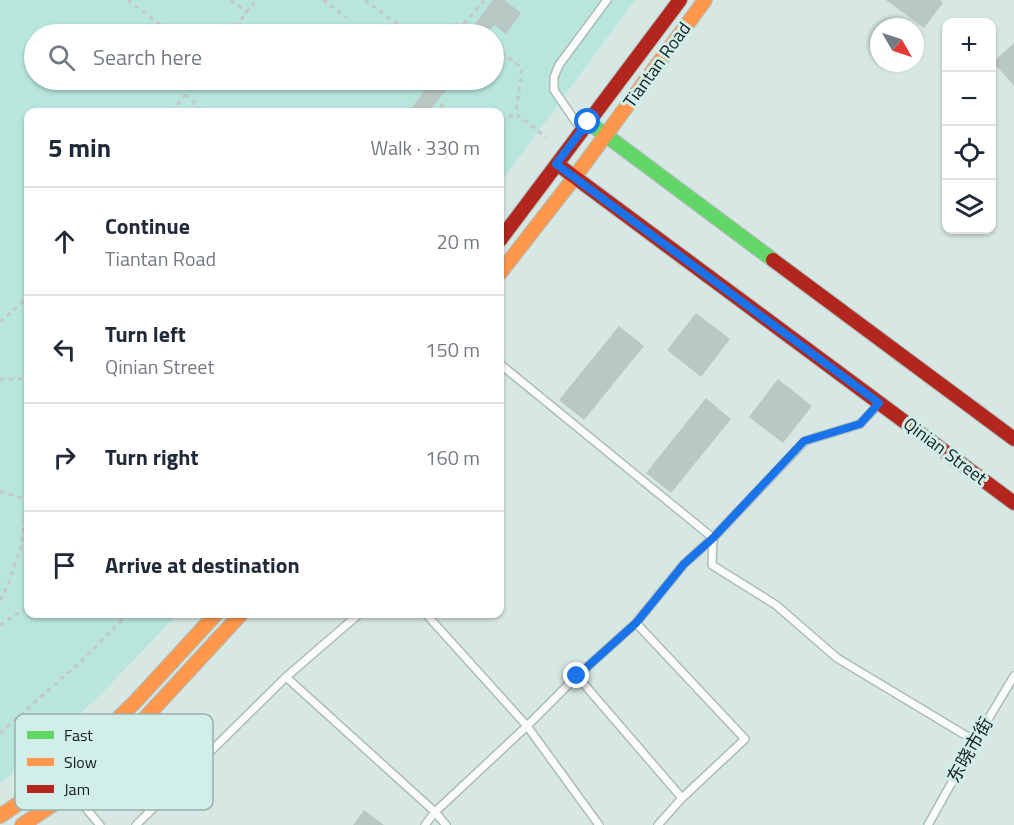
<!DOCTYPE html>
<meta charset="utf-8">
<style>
:root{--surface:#fff;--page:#f2f2f3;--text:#1f2937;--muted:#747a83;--line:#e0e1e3}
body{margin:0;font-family:"Titillium Web","Noto Sans SC",sans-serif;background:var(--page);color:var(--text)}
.controls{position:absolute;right:18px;top:18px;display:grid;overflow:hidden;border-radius:12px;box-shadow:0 2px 4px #0004}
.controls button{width:54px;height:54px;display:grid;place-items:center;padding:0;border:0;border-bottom:2px solid var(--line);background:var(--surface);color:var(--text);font:30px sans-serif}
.compass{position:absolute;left:870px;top:18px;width:54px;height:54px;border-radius:50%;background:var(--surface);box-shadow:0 2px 4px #0004;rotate:129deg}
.stop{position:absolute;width:18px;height:18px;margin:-14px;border:4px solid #1a73e8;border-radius:50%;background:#fff}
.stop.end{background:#1a73e8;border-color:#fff;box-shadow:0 2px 6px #0008}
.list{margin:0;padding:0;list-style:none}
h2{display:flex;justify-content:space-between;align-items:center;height:78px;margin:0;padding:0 24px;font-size:26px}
h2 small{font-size:20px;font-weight:400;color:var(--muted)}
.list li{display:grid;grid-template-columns:39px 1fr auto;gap:18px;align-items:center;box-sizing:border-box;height:108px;padding:0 24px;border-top:2px solid var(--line)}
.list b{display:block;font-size:22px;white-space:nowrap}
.list p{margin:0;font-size:20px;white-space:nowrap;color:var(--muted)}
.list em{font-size:20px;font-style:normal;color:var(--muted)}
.icon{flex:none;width:33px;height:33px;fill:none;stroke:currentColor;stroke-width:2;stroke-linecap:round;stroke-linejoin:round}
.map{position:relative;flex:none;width:1014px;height:825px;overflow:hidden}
.search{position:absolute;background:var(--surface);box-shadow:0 2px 4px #0004;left:24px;top:24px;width:480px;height:66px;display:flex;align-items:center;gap:15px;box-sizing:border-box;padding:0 21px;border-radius:33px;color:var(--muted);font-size:22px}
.panel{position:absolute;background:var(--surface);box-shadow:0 2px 4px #0004;left:24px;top:108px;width:480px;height:510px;border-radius:12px}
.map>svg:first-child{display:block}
.green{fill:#b8e6dd;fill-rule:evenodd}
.building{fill:#bac8c5}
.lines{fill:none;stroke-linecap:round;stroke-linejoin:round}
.lane-casing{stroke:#aebbb8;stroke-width:10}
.fast-casing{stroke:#aebbb8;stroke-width:16}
.slow-casing{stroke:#aebbb8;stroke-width:16}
.jam-casing{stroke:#aebbb8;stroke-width:16}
.path{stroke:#c4c9c8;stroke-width:3;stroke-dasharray:4.5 4.5;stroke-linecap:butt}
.lane{stroke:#f9fcfb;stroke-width:7}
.fast{stroke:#63d668;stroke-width:14}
.slow{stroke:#ff974d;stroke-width:14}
.jam{stroke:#b3261e;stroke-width:14}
.route{stroke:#1a73e8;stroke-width:8}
.labels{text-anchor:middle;stroke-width:6;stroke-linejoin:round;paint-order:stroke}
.street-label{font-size:18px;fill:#16201e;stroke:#d1eee8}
.key{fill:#d1eee8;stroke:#99b0ab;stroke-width:1.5}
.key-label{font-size:16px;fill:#16201e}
</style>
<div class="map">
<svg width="1014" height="825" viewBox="0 0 1014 825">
<rect width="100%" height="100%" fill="#d7e8e4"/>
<path class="green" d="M0 0H635L500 183V112H28V614H178L100 695 40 751 0 783ZM34 34H494V80H34Z"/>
<path class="building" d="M493 0H504L521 13 506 34 494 25 487 34H467Z
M886 0H940L943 3 924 28Z
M1014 43V86L993 62Z
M433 80H454L429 112H408Z
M696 313 730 339 701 377 667 350Z
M619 326 644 346 584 420 559 400Z
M778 379 812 406 783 443 749 417Z
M706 398 731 419 671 493 646 473Z
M364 810 384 825H353Z"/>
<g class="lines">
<g class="lane-casing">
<path id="lane" d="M580 128 554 90V77L559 65 607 0
M500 364 713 538 712 565 776 605 837 658 975 741
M426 614 527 726 599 825
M636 623 745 739 682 798 658 825
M577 676 682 798
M286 677 435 812 446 825
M73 793 100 825
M136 825 286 677 359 614
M425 825 435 812 527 726 577 676 636 623 684 564 713 538 805 441 860 424 878 405
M928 825 975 741 1014 676"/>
</g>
<g class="fast-casing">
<path id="fast" d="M588 122 773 260"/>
</g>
<g class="slow-casing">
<path id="slow" d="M500 273 574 178 705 0
M0 816 58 777 135 702 216 614
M22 825 72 792 146 717 241 614"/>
</g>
<g class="jam-casing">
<path id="jam" d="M557 164 1014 503
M500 240 680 0
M773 260 1014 439"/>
</g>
<path class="path" d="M128 0 173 34
M231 0 247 12
M323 0 347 18
M365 0 404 29 464 24 478 34
M464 24 484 0
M230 34 256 0
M494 47 522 68 516 114
M415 80 417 87 450 112
M185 95 191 99 202 112
M172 112 196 80
M500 120 516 114 546 137
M0 322 28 297
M0 380 3 379H28
M0 491 27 500
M0 600 8 585 21 546 27 500 28 496
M0 625 28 607
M0 733 78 664 128 614"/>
<use href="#lane" class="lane"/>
<use href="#fast" class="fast"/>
<use href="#slow" class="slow"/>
<use href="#jam" class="jam"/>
</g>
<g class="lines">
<path class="route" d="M577 676 636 623 684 564 713 538 804 441 860 424 879 403 556 164 588 122"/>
</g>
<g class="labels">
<g class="street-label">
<text transform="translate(657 65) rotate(-54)" y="6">Tiantan Road</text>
<text transform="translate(945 451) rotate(37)" y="6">Qinian Street</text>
<text transform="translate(970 750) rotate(-60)" y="6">东晓市街</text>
</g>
</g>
<rect x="15" y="714" width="198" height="96" rx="9" class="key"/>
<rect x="27" y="731" width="27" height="8" fill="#63d668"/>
<rect x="27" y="758" width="27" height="8" fill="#ff974d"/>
<rect x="27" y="785" width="27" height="8" fill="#b3261e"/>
<g class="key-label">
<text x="64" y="741">Fast</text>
<text x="64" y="768">Slow</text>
<text x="64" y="795">Jam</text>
</g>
</svg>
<div class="controls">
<button>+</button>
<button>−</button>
<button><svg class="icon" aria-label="locate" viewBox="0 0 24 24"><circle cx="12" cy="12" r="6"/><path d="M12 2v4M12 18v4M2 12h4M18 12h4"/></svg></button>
<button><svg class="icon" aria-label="layers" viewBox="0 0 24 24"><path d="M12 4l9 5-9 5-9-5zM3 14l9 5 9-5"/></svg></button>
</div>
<svg class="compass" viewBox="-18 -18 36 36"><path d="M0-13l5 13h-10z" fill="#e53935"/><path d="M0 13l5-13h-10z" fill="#747a83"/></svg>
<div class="stop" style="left:588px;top:122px"></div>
<div class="stop end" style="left:577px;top:676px"></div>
<div class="search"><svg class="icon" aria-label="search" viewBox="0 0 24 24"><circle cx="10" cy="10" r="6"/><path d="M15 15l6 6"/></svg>Search here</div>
<section class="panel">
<h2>5 min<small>Walk · 330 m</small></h2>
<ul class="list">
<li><svg class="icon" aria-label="ahead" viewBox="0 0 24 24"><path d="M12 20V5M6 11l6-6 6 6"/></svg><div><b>Continue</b><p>Tiantan Road</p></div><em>20 m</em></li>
<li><svg class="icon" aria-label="left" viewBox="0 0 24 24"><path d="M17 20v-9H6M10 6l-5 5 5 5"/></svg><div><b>Turn left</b><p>Qinian Street</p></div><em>150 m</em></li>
<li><svg class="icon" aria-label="right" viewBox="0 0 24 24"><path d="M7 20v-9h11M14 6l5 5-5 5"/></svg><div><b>Turn right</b></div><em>160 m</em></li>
<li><svg class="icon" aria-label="arrive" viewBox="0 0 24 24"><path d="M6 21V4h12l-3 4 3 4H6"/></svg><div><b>Arrive at destination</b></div></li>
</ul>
</section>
</div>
